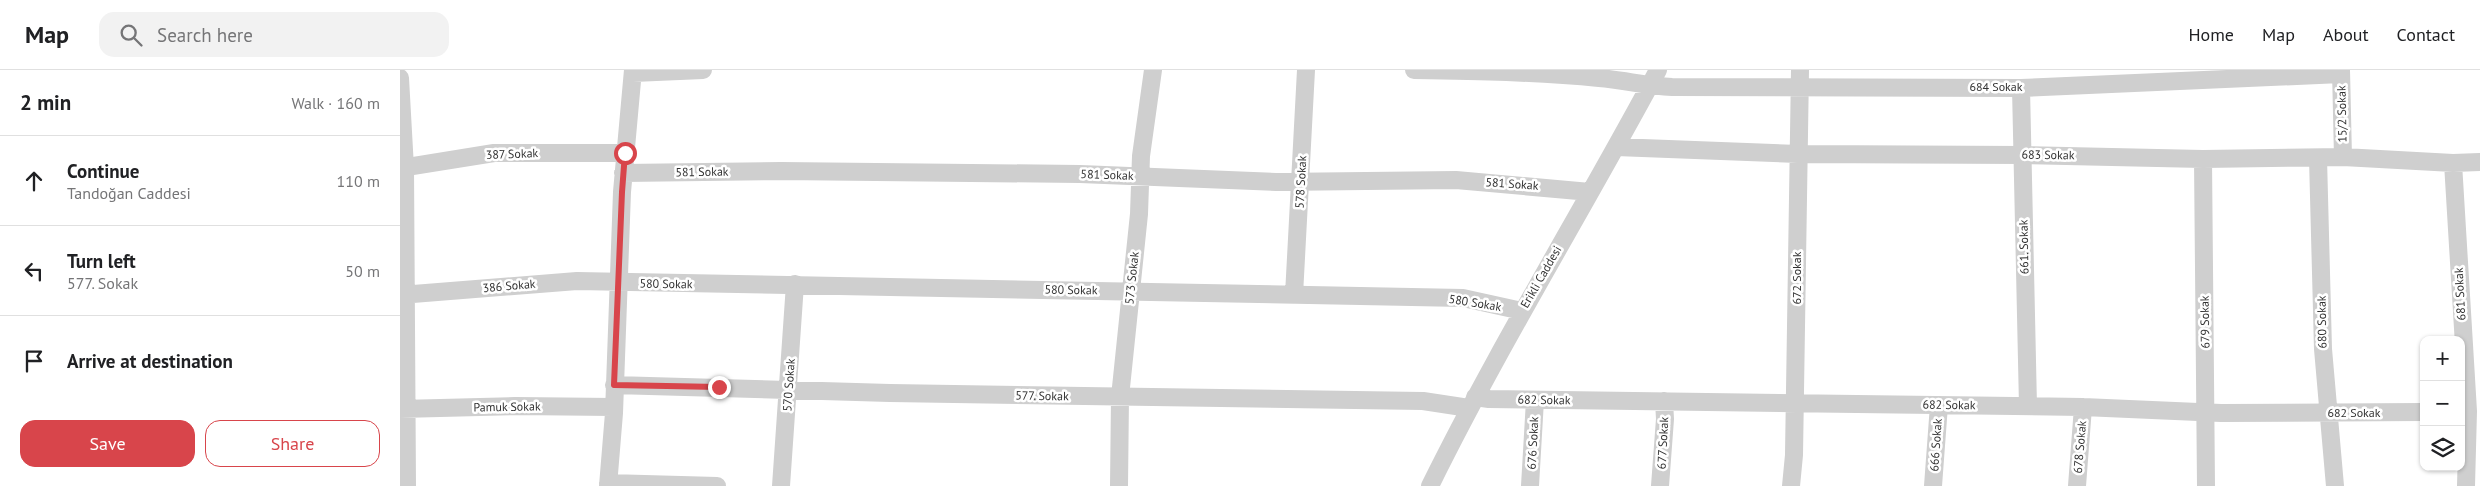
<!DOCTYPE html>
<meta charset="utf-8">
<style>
:root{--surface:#fff;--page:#f2f2f2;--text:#202124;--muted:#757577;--line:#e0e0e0;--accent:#d8454b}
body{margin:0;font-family:"PT Sans",sans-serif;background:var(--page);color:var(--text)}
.controls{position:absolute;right:15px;bottom:15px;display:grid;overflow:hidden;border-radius:10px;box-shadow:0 1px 4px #0004}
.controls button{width:45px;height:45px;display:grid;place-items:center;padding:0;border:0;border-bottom:1px solid var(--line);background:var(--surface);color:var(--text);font:25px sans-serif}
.stop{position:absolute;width:15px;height:15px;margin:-11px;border:4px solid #d8454b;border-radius:50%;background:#fff}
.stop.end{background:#d8454b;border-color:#fff;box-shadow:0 1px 5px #0008}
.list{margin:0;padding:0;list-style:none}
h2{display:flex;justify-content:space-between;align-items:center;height:65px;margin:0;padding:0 20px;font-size:21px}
h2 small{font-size:16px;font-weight:400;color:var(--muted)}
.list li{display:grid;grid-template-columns:32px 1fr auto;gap:15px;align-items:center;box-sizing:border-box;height:90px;padding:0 20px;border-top:1px solid var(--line)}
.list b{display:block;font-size:19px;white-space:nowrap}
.list p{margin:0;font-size:16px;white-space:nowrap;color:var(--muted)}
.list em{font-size:16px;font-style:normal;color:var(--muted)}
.actions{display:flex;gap:10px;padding:15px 20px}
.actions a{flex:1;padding:11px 0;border:1px solid var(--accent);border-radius:15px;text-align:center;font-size:18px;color:var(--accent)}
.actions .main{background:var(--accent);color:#fff}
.icon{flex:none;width:28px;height:28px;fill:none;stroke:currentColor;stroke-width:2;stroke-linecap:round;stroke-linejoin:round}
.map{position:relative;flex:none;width:2080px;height:416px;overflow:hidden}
header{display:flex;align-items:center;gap:30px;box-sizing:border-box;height:70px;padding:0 25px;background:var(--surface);border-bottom:1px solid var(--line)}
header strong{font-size:24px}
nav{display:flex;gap:28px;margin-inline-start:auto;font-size:18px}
.search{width:350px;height:45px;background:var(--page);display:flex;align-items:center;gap:12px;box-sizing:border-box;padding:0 18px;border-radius:15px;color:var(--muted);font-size:19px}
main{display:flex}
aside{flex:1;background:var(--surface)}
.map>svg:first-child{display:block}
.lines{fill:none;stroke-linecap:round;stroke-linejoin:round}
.minor{stroke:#cfcfcf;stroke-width:18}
.route{stroke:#d8454b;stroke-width:6}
.labels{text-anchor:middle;stroke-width:5;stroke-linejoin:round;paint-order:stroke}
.street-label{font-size:12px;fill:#323232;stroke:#fff}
</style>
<header>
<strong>Map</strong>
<div class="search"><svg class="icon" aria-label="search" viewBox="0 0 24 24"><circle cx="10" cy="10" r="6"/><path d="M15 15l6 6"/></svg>Search here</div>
<nav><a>Home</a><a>Map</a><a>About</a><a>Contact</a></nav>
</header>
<main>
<aside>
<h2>2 min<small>Walk · 160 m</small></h2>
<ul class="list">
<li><svg class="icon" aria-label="ahead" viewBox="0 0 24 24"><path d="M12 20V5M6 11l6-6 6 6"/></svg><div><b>Continue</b><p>Tandoğan Caddesi</p></div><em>110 m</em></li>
<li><svg class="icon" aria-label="left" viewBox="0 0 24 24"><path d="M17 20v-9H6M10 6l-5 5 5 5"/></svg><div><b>Turn left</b><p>577. Sokak</p></div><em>50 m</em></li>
<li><svg class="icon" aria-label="arrive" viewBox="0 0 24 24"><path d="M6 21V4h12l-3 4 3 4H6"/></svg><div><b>Arrive at destination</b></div></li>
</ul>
<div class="actions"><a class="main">Save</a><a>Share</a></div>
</aside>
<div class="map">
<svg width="2080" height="416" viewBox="0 0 2080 416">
<rect width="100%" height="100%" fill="#fff"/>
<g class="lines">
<path class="minor" d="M1014 0C1076 1 1137 2 1199 8 1224 10 1247 16 1272 17L1621 18 1941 4
M1941 0 1943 87
M233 3 303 0
M0 8 5 98 7 416
M1621 18 1628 336
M1216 77 1398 84 1624 85 1803 89 1943 87 2053 93 2080 92
M1918 88 1923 279 1935 416
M1803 89 1806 416
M2053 93 2068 341 2066 416
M0 98 94 83H225
M223 103 381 101 680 104 876 112 1056 110 1190 122
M0 225 177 211 1063 228 1122 241
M894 225 906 0
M214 315 490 323 1023 331 1069 338
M1075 327 1089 329 1683 337 1821 343 2024 342
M0 339 115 336 214 337
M208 413 317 416
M208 416 214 343 222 122 233 0
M381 416 395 214
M719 416 720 327 739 144 741 86 753 0
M1030 416C1100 274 1183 140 1258 0
M1130 416 1135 330
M1260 416 1265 349 1264 331
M1391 416 1394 385 1400 0
M1533 416 1539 335
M1677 416 1683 337"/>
</g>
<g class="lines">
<path class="route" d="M225 83 222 122 214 315 319 317"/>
</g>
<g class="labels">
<g class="street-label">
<text x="1596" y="21">684 Sokak</text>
<text transform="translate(1942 44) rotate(-91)" y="4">15/2 Sokak</text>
<text transform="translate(112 84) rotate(-2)" y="4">387 Sokak</text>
<text transform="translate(1648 85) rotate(1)" y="4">683 Sokak</text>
<text transform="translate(302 102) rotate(-1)" y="4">581 Sokak</text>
<text transform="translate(707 105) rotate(2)" y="4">581 Sokak</text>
<text transform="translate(901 112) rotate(-87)" y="4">578 Sokak</text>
<text transform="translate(1112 114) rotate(4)" y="4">581 Sokak</text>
<text transform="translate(1624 177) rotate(-91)" y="4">661. Sokak</text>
<text transform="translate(1141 207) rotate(-60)" y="4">Erikli Caddesi</text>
<text transform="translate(732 208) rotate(-84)" y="4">573 Sokak</text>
<text transform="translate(1397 208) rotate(-90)" y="4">672 Sokak</text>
<text transform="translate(266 214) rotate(1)" y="4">580 Sokak</text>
<text transform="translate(109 216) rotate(-5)" y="4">386 Sokak</text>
<text transform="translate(671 220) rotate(1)" y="4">580 Sokak</text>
<text transform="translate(2060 224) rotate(-93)" y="4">681 Sokak</text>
<text transform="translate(1075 233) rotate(9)" y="4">580 Sokak</text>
<text transform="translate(1805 252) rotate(-91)" y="4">679 Sokak</text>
<text transform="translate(1922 252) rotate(-91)" y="4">680 Sokak</text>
<text transform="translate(389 315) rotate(-86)" y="4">570 Sokak</text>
<text transform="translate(642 326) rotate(1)" y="4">577. Sokak</text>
<text transform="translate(1144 330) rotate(1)" y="4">682 Sokak</text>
<text transform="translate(1549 335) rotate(1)" y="4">682 Sokak</text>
<text transform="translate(107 337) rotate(-1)" y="4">Pamuk Sokak</text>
<text x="1954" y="347">682 Sokak</text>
<text transform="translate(1133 373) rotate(-87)" y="4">676 Sokak</text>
<text transform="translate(1263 373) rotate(-87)" y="4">677 Sokak</text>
<text transform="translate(1536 375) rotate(-86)" y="4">666 Sokak</text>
<text transform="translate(1680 377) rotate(-85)" y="4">678 Sokak</text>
</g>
</g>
</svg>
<div class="controls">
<button>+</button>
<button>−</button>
<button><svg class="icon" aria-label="layers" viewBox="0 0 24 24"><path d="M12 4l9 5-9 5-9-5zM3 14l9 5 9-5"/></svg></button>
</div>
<div class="stop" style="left:225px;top:83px"></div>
<div class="stop end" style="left:319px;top:317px"></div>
</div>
</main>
